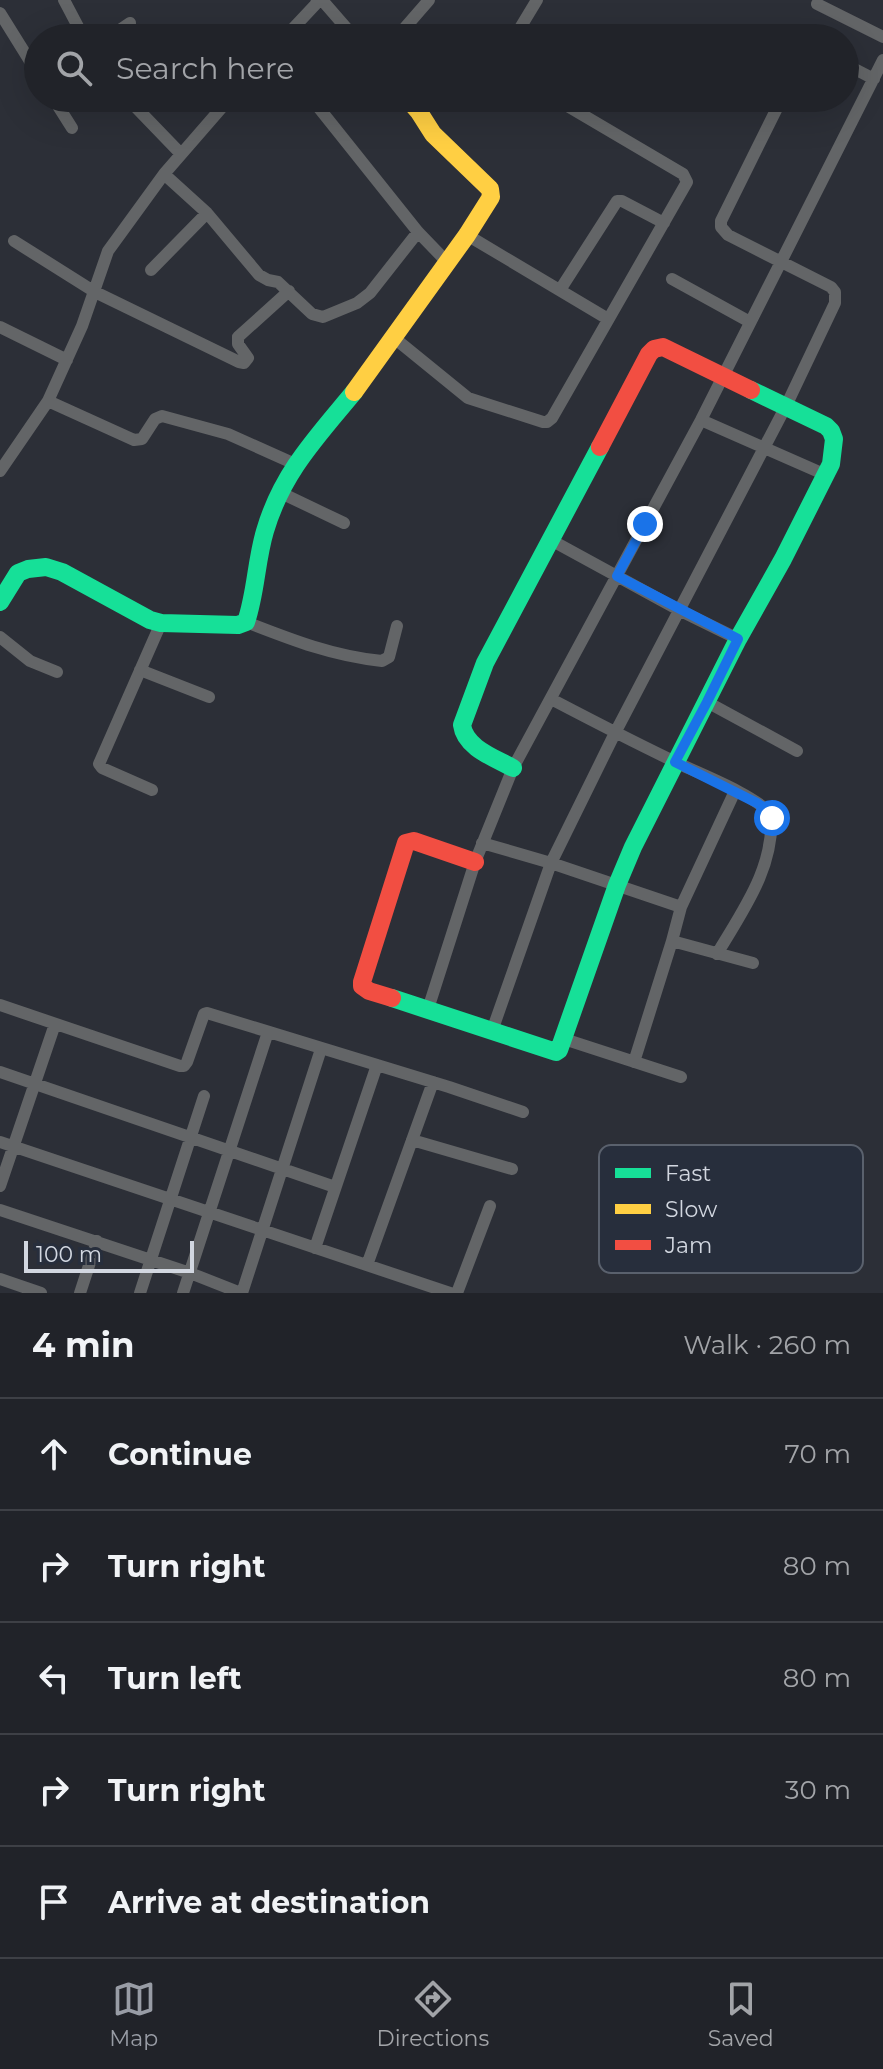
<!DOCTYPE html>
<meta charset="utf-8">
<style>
:root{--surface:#212329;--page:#2d2f35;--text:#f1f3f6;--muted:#a2a4a8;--line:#3e4046;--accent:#989ca5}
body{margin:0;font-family:Montserrat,sans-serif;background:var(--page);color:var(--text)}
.scale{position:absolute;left:24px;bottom:20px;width:170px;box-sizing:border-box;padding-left:8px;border:4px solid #d2d7e0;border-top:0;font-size:22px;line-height:28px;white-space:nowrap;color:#d2d7e0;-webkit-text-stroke:6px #272e3c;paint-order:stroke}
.stop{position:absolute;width:24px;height:24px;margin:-18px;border:6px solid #1a73e8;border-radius:50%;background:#fff}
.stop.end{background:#1a73e8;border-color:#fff;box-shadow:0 2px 8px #0008}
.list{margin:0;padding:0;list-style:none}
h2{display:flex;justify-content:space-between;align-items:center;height:104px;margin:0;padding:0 32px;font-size:34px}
h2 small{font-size:26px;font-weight:400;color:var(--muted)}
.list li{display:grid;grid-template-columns:52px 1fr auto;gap:24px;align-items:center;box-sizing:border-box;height:112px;padding:0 32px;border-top:2px solid var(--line)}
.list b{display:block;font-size:30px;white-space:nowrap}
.list em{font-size:26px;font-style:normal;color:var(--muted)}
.icon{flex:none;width:44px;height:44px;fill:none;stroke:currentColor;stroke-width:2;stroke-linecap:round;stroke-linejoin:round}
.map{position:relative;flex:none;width:883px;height:1293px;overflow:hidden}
.search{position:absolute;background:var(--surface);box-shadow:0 8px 32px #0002;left:24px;right:24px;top:24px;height:88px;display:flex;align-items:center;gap:20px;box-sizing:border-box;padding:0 28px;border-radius:44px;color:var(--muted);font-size:30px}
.sheet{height:664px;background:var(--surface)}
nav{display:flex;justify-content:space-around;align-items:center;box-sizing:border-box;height:112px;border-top:2px solid var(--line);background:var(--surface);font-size:22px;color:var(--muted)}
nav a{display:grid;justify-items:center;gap:4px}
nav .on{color:var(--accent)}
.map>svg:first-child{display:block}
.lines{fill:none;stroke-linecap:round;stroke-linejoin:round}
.street{stroke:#636567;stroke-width:12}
.fast{stroke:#16e098;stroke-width:18}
.slow{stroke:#ffcf43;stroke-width:18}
.jam{stroke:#f24e42;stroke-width:18}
.route{stroke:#1a73e8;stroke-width:10}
.key{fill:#272e3c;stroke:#5a616d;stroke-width:2}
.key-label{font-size:22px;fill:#d2d7e0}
</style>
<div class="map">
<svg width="883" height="1293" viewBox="0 0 883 1293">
<rect width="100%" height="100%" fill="#2c2f37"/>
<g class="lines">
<path class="street" d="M64 0 84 38
M322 0 355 38
M817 4 883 37
M0 13 38 74
M108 38 130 23
M284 38 315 5 318 0
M396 38 429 0
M514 38 537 0
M845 64 874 79
M53 98 72 128
M127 98 181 154
M311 98 418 232 447 262
M164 174 207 213 259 275 268 280 278 282 312 314 323 317 357 303 370 293 418 232
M467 235 608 319
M14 241 95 292 239 362 244 363 248 358 238 344V337L289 291
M151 270 207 213
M672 279 750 322
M560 290 617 201H622L664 223
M0 327 67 360
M393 337 468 398 543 422H547L552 418 687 182 683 174 554 98
M48 401 134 440 142 439 155 419 162 416 228 434 295 464
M701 420 826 475
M0 471 48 401 82 326 108 251 164 174 230 98
M279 492 344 523
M549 539 679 610 738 639
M246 622C292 640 333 656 382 661L389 657 397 626
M0 637 30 661 57 672
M140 670 209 697
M551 699C595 722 639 745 684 766 710 778 753 795 771 814 775 867 743 910 717 954
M707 702 797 751
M152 790 102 768 99 764 161 623
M482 843 551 863 681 907
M672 941 753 963
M0 1005 180 1066H184L187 1062 204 1014 207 1013 449 1087 523 1112
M428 1009 475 862 513 768 701 420 883 60
M492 1031 551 863 615 733 786 406 835 303V292L831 287 728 235 721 227V221L782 98
M564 1039 681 1077
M634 1062 672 941 681 907 735 791
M0 1072 335 1187
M412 1140 512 1169
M0 1142 450 1293
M0 1186 55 1024
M0 1210 190 1273 241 1293
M315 1248 377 1065
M367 1265 433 1082
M0 1279 41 1293
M80 1293 97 1241
M140 1293 204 1096
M183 1293 268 1032
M242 1293 321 1049
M457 1293 490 1206"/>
<path class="fast" d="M0 602 18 573 28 569 46 567 62 572 150 620 161 623 238 625 246 622C256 593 256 561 265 531 282 473 316 438 354 392
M513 768C495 758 465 748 462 725L485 663 600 447
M392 998 556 1052 559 1050 617 885 633 847 738 639 783 559 831 464 834 439 831 431 826 426 751 390"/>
<path class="slow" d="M354 392 467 235 491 197 490 189 433 134 419 112 407 98"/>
<path class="jam" d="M600 447 649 354 654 349 663 347 751 390
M392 998 369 991 362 986V982L406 843 414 841 475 862"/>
</g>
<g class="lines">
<path class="route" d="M645 524 617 576 738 639 707 702 675 762 757 803 769 811 772 818"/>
</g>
<rect x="599" y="1145" width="264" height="128" rx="12" class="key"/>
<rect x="615" y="1168" width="36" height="10" fill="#16e098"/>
<rect x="615" y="1204" width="36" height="10" fill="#ffcf43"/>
<rect x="615" y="1240" width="36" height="10" fill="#f24e42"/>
<g class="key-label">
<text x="665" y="1181">Fast</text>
<text x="665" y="1217">Slow</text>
<text x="665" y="1253">Jam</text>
</g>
</svg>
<div class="scale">100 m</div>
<div class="stop" style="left:772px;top:818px"></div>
<div class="stop end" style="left:645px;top:524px"></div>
<div class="search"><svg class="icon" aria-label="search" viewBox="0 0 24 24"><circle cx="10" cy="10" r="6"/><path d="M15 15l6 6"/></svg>Search here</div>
</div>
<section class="sheet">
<h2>4 min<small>Walk · 260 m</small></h2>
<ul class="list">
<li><svg class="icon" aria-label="ahead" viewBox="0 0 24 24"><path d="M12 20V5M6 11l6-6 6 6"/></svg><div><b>Continue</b></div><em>70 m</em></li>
<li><svg class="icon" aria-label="right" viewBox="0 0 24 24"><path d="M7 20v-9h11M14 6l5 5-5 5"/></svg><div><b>Turn right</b></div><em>80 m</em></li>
<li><svg class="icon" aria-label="left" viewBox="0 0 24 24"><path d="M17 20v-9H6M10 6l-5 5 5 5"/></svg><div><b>Turn left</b></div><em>80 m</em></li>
<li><svg class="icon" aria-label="right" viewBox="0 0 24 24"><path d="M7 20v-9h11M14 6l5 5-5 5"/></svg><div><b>Turn right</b></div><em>30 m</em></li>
<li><svg class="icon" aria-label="arrive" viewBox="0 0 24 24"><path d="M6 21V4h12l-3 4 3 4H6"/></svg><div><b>Arrive at destination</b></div></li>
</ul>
</section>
<nav>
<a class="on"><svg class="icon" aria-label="map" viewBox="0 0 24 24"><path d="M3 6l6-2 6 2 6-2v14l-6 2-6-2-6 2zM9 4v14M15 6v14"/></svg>Map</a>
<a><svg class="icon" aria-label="directions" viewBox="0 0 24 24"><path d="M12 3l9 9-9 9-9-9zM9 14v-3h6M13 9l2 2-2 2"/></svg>Directions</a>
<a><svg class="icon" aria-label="saved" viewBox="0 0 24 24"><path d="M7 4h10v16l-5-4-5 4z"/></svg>Saved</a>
</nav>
